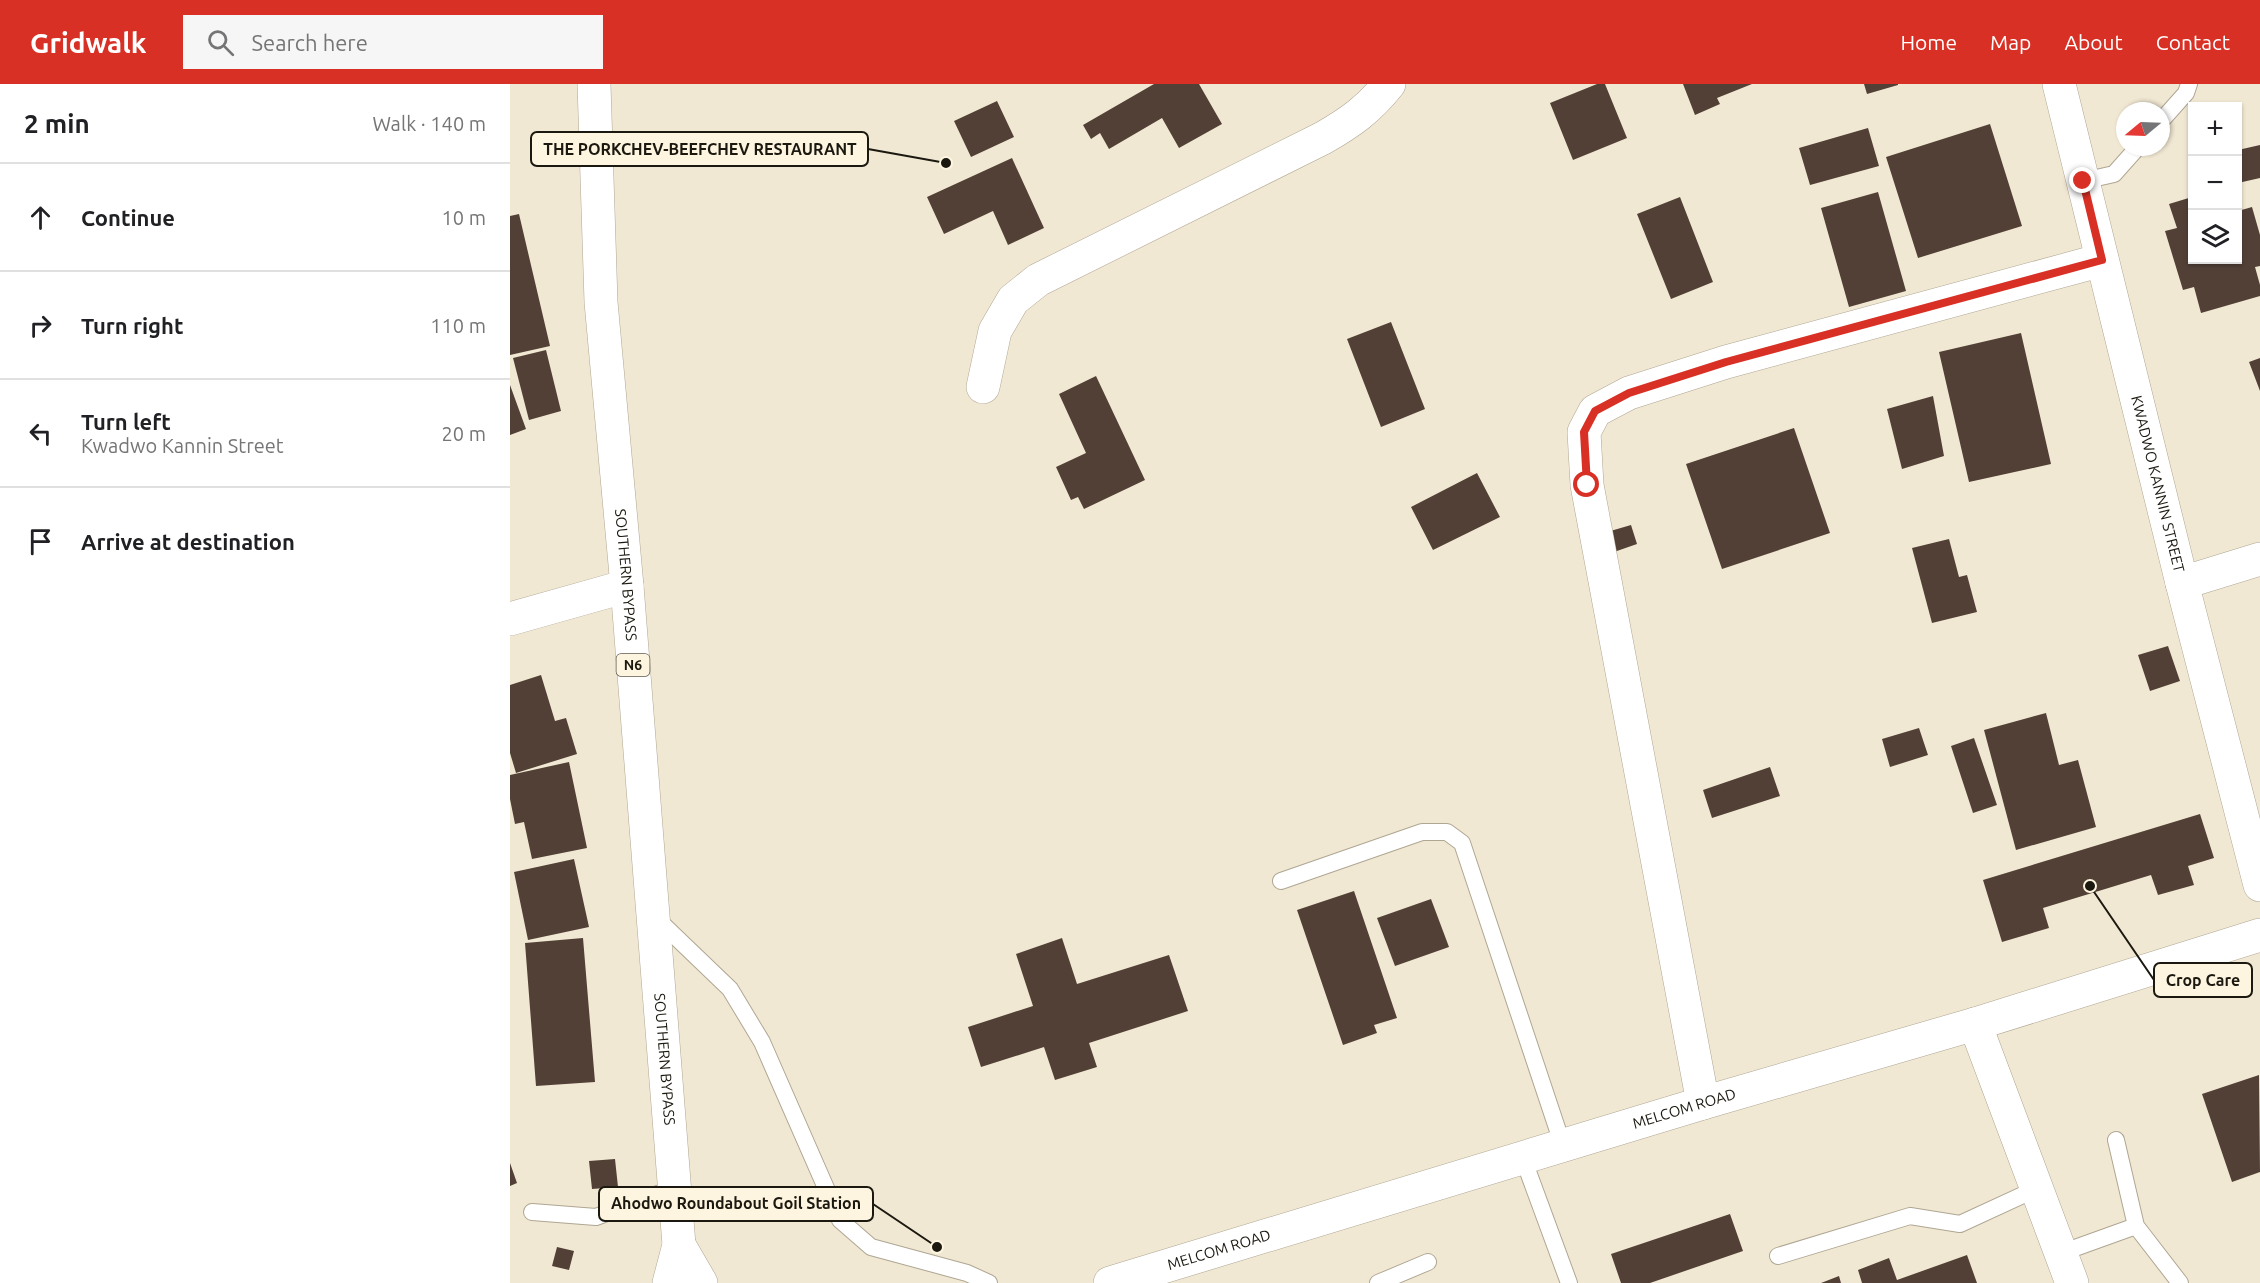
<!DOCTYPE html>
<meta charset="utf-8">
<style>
:root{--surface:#fff;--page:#f6f6f6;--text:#202124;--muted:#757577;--line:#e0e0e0;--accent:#d93025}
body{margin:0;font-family:Ubuntu,sans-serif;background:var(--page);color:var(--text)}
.controls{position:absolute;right:18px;top:18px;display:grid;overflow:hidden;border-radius:0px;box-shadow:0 2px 4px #0004}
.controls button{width:54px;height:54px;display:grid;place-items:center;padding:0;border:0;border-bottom:2px solid var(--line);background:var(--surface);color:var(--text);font:30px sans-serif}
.compass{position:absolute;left:1606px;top:18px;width:54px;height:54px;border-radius:50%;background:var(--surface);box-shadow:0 2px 4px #0004;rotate:251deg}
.stop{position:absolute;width:18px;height:18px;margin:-14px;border:4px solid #d93025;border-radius:50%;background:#fff}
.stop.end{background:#d93025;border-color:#fff;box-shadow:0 2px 6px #0008}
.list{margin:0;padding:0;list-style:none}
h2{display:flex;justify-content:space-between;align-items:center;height:78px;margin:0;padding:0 24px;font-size:26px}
h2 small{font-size:20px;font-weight:400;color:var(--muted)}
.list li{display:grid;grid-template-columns:39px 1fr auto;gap:18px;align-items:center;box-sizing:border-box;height:108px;padding:0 24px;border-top:2px solid var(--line)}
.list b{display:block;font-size:22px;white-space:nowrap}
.list p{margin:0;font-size:20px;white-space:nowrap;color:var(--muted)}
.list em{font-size:20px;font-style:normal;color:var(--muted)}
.icon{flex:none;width:33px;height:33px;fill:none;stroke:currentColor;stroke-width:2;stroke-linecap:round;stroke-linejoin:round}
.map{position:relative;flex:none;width:1750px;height:1199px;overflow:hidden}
header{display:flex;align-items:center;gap:36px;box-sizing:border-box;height:84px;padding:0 30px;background:var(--accent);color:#fff}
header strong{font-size:28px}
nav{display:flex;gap:33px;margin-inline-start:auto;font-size:21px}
.search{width:420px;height:54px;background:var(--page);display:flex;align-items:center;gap:15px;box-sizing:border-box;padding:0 21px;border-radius:0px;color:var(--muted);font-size:22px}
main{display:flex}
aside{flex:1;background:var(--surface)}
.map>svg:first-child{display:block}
.building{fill:#524037}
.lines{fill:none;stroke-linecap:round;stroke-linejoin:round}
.lane-casing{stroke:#afa693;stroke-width:18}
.street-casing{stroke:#afa693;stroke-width:34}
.secondary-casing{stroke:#afa693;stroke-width:34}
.highway-casing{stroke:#afa693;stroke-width:34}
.lane{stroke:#fff;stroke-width:16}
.street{stroke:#fff;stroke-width:33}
.secondary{stroke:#fff;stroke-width:33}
.highway{stroke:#fff;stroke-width:33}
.route{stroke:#d93025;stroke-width:8}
.labels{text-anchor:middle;stroke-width:6;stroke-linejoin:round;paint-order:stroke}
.shield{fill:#fef5e0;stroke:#5f5a4e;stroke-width:1.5}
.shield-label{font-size:14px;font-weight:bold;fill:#1b1810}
.street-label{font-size:15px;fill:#1b1810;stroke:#fef5e0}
.leader{fill:none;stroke:#1b1810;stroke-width:2}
.callout-dot{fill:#1b1810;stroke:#fef5e0;stroke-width:2}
.callout{fill:#fef5e0;stroke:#1b1810;stroke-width:2}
.callout-label{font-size:16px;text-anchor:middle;font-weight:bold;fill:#1b1810}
</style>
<header>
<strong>Gridwalk</strong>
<div class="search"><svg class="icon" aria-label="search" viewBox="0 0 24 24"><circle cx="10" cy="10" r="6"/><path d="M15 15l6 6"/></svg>Search here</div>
<nav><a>Home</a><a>Map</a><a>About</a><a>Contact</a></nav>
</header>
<main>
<aside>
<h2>2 min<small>Walk · 140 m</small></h2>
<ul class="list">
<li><svg class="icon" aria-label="ahead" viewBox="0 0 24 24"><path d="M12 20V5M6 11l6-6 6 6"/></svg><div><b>Continue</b></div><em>10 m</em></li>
<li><svg class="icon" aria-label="right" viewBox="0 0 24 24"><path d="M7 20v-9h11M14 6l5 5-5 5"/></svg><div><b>Turn right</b></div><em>110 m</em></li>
<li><svg class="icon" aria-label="left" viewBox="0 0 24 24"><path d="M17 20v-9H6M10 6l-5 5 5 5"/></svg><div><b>Turn left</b><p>Kwadwo Kannin Street</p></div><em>20 m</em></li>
<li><svg class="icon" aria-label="arrive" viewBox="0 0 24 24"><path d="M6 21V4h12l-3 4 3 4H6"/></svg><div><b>Arrive at destination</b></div></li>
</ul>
</aside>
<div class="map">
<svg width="1750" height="1199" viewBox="0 0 1750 1199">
<rect width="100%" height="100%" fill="#f1e8d3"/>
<path class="building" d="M644 0H689L712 40 669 64 652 34 599 65 590 49 581 55 573 41Z
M1087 0H1095L1117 54 1063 76 1040 19Z
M1173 0H1242L1207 14 1210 20 1185 31Z
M1354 0H1388V1L1357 10Z
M487 17 504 53 461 73 444 37Z
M1480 40 1512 142 1408 174 1376 73Z
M1358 44 1369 82 1300 101 1289 64Z
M1750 61V94L1728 99V66Z
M502 74 534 144 498 161 483 127 434 150 417 113Z
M1368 108 1396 207 1339 223 1311 124Z
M1170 113 1203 198 1161 215 1127 130Z
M1682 113V176H1728V127L1742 123 1750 151V182L1745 183 1750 201V212L1691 229 1684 203 1673 206 1655 147 1667 144 1659 120Z
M9 130 40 262 0 271V132Z
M881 238 915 325 871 343 837 255Z
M1511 249 1541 380 1459 398 1429 268Z
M36 266 51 327 19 336 3 274Z
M1750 274V307L1739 278Z
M586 292 635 396 574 425 568 413 561 416 546 383 576 369 549 310Z
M0 301 16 345 0 351Z
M1423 312 1434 372 1392 385 1377 325Z
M1284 344 1320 449 1212 485 1176 380Z
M967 389 990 433 923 466 901 423Z
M1121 441 1127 460 1104 468 1097 448Z
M1439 455 1449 493 1457 491 1467 528 1422 539 1402 464Z
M1658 562 1670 597 1640 607 1628 571Z
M31 591 45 637 56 634 67 670 6 689 0 669V601Z
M1536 629 1549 681 1568 676 1586 743 1506 766 1474 646Z
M1409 644 1418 671 1380 683 1372 655Z
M1464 654 1487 721 1463 729 1441 662Z
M59 678 77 764 22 775 14 738 5 740 0 715V691Z
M1260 683 1270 712 1202 734 1193 706Z
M1690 730 1704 774 1678 782 1684 801 1648 811 1641 791 1533 824 1539 844 1492 858 1473 796Z
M64 775 79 843 18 856 4 788Z
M844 807 887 934 864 941 867 949 833 961 787 826Z
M921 815 939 863 885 882 867 834Z
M73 854 85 998 26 1002 15 859Z
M552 854 567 900 659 871 678 927 579 959 587 983 545 996 534 963 471 983 458 943 523 922 506 870Z
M1749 991 1750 1088 1722 1098 1692 1010Z
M105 1075 108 1103 82 1105 79 1077Z
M0 1079 7 1099 0 1102Z
M1220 1130 1233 1167 1140 1199H1111L1101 1170Z
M47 1163 64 1167 59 1186 42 1182Z
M1457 1171 1467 1199H1352L1348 1186 1379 1174 1387 1196Z
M1329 1192 1331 1199H1311Z"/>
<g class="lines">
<g class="lane-casing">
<path id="lane" d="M1651 37 1676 9 1679 0
M1573 97 1604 90 1628 63
M771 797 912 748H937L952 759 1053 1062
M145 833 220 905 252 958 330 1136 361 1163 457 1189 479 1199
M1013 1074 1059 1199
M22 1128 86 1133 164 1104
M1626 1142 1670 1199
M1551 1169 1626 1142 1606 1056
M1268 1172 1400 1132 1450 1140 1528 1104
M868 1199 918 1178"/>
</g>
<g class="street-casing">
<g id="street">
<path id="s1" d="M1549 0 1672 499 1750 801"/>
<path d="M473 303 485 247 503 216 528 196 813 54C841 38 859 25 879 0"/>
<path d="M1672 499 1750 475"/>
<path d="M0 535 117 502"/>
<path d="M1465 940 1562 1199"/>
<path d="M1193 1019 1077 401 1074 348 1085 327 1119 309 1216 278 1592 176"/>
</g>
</g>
<g class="secondary-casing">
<g id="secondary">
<path id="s2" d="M600 1199 1193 1019 1465 940 1750 851"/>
</g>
</g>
<g class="highway-casing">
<g id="highway">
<path id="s3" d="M84 0 91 218 117 502 169 1161 159 1199"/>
<path d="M169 1161 191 1199"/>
</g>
</g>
<use href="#lane" class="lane"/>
<use href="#street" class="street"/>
<use href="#secondary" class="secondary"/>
<use href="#highway" class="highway"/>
</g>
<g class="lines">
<path class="route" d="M1077 401 1074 348 1085 327 1119 309 1216 278 1592 176 1573 97"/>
</g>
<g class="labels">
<rect class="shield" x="106.5" y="570" width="33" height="22" rx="4.5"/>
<g class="shield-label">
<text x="123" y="586">N6</text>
</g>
<g class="street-label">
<text dy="5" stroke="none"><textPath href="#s1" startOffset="412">KWADWO KANNIN STREET</textPath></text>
<text dy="5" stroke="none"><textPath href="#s3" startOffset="492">SOUTHERN BYPASS</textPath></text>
<text dy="5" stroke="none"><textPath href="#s3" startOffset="978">SOUTHERN BYPASS</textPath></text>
<text dy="5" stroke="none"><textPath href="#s2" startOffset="600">MELCOM ROAD</textPath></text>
<text dy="5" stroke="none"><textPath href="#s2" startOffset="114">MELCOM ROAD</textPath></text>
</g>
</g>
<path class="leader" d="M436 79L358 65M1580 802L1644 896M427 1163L363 1120"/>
<g class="callout-dot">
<circle cx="436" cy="79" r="6"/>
<circle cx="1580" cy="802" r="6"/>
<circle cx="427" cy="1163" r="6"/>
</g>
<g class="callout">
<rect x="21" y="48" width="337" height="34" rx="6"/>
<rect x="1644" y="879" width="98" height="34" rx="6"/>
<rect x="89" y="1103" width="274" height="34" rx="6"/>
</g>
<g class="callout-label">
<text x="190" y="71">THE PORKCHEV-BEEFCHEV RESTAURANT</text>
<text x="1693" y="902">Crop Care</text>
<text x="226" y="1125">Ahodwo Roundabout Goil Station</text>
</g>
</svg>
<div class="controls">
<button>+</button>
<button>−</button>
<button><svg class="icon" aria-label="layers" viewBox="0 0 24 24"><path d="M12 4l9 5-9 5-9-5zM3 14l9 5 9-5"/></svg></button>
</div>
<svg class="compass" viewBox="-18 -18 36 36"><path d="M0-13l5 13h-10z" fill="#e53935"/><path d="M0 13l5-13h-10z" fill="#757577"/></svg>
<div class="stop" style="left:1077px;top:401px"></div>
<div class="stop end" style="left:1573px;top:97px"></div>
</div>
</main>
